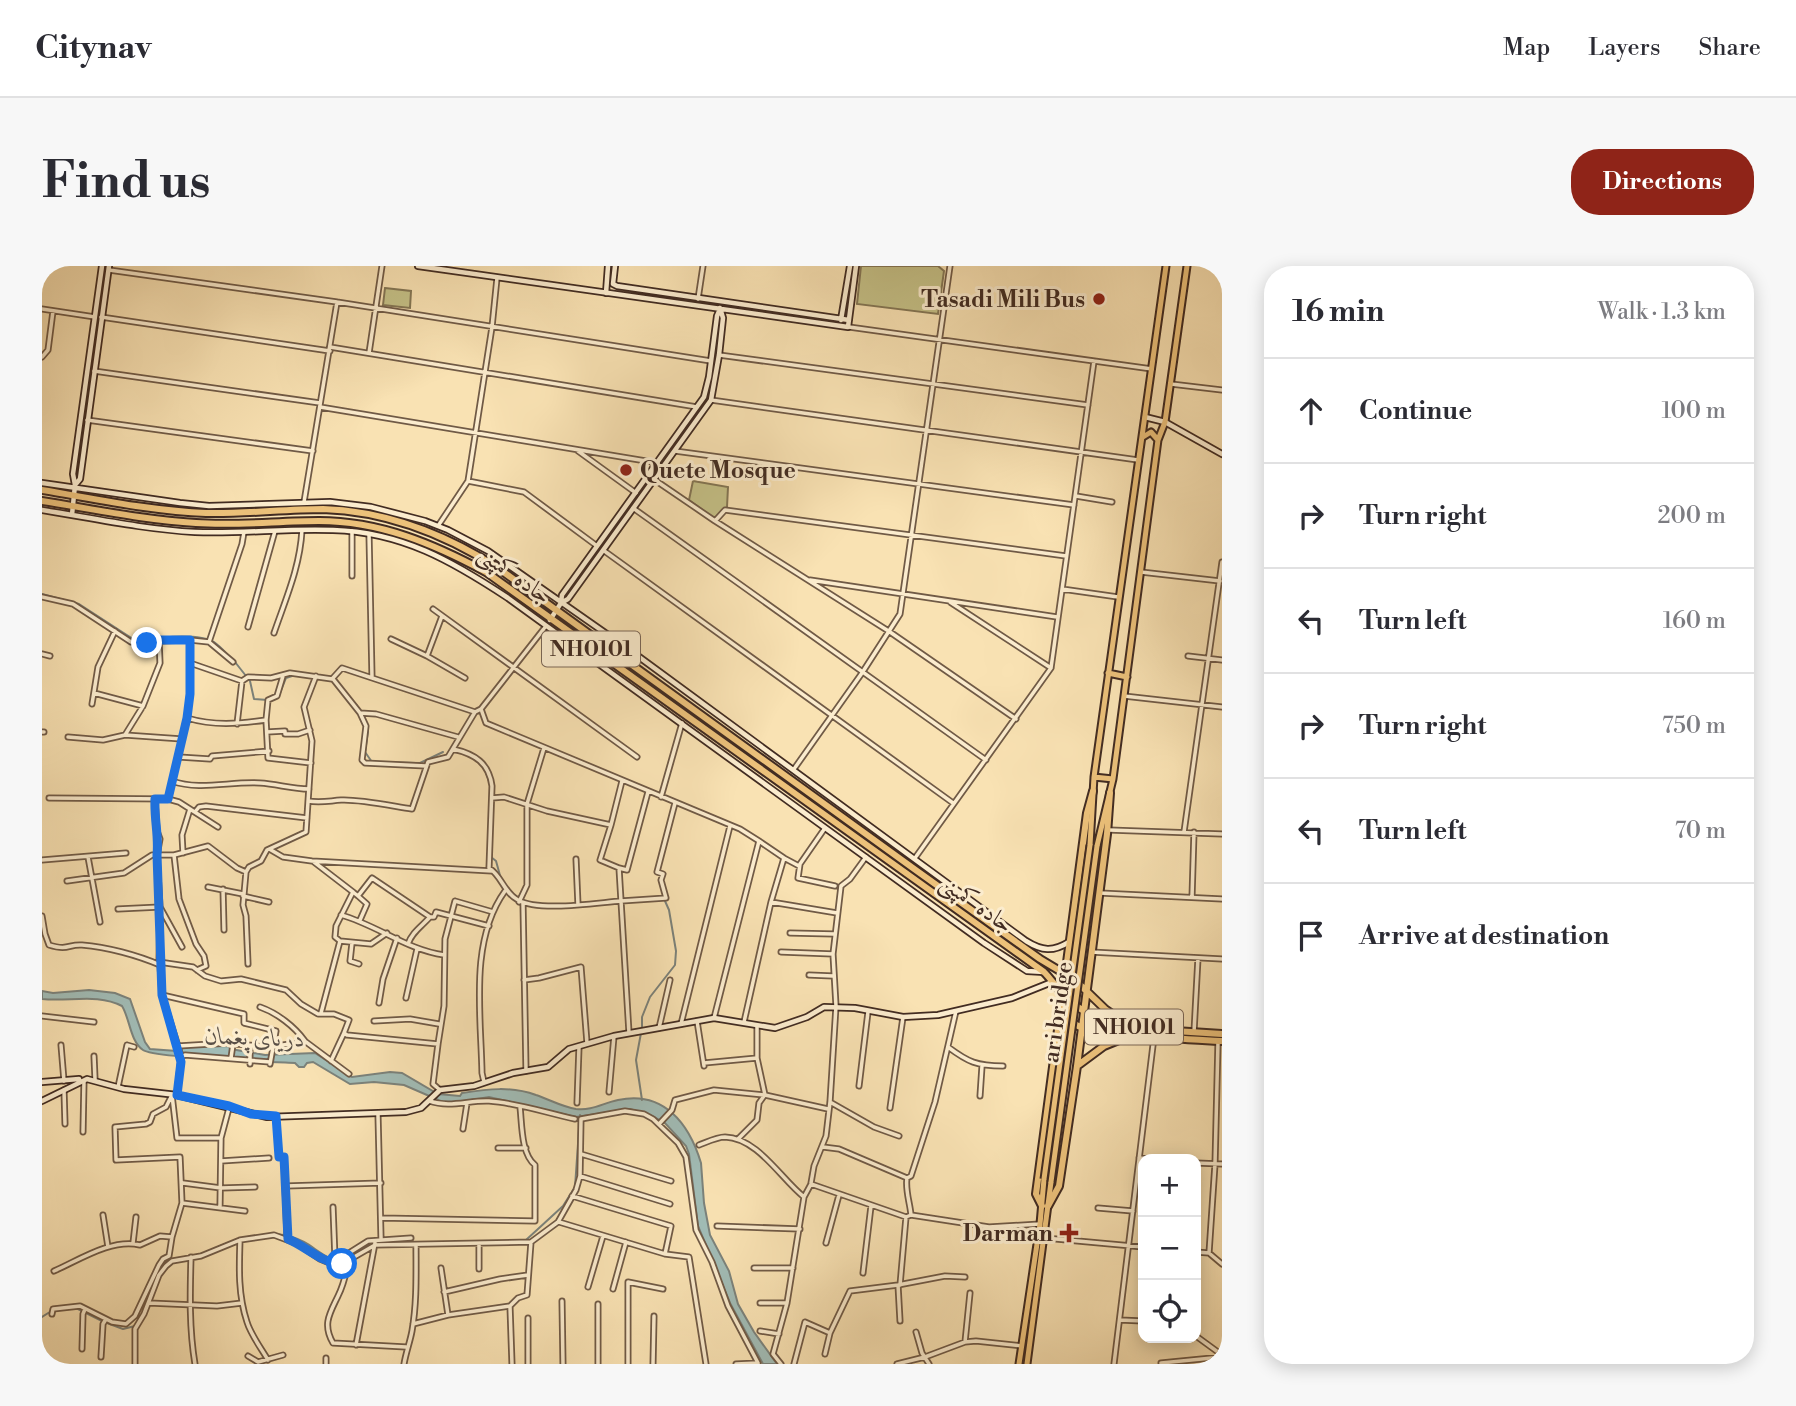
<!DOCTYPE html>
<meta charset="utf-8">
<style>
:root{--surface:#fff;--page:#f7f7f7;--text:#2b2b33;--muted:#7c7c81;--line:#e1e1e2;--accent:#8f2418}
body{margin:0;font-family:"Libre Bodoni",Amiri,serif;background:var(--page);color:var(--text)}
.controls{position:absolute;right:21px;bottom:21px;display:grid;overflow:hidden;border-radius:14px;box-shadow:0 4px 18px #0003}
.controls button{width:63px;height:63px;display:grid;place-items:center;padding:0;border:0;border-bottom:2px solid var(--line);background:var(--surface);color:var(--text);font:35px sans-serif}
.stop{position:absolute;width:21px;height:21px;margin:-16px;border:5px solid #1a73e8;border-radius:50%;background:#fff}
.stop.end{background:#1a73e8;border-color:#fff;box-shadow:0 2px 7px #0008}
.list{margin:0;padding:0;list-style:none}
h2{display:flex;justify-content:space-between;align-items:center;height:91px;margin:0;padding:0 28px;font-size:30px}
h2 small{font-size:23px;font-weight:400;color:var(--muted)}
.list li{display:grid;grid-template-columns:46px 1fr auto;gap:21px;align-items:center;box-sizing:border-box;height:105px;padding:0 28px;border-top:2px solid var(--line)}
.list b{display:block;font-size:26px;white-space:nowrap}
.list em{font-size:23px;font-style:normal;color:var(--muted)}
.icon{flex:none;width:38px;height:38px;fill:none;stroke:currentColor;stroke-width:2;stroke-linecap:round;stroke-linejoin:round}
.map{position:relative;flex:none;width:1180px;height:1098px;overflow:hidden;border-radius:28px}
header{display:flex;align-items:center;gap:42px;box-sizing:border-box;height:98px;padding:0 35px;background:var(--surface);border-bottom:2px solid var(--line)}
header strong{font-size:33px}
nav{display:flex;gap:38px;margin-inline-start:auto;font-size:24px}
.intro{display:flex;align-items:center;justify-content:space-between;box-sizing:border-box;height:168px;padding:0 42px}
h1{margin:0;font-size:49px}
.button{padding:18px 32px;border-radius:28px;background:var(--accent);color:#fff;font-size:24px;font-weight:700}
main{display:flex;gap:42px;padding:0 42px}
aside{flex:1;background:var(--surface);border-radius:28px;box-shadow:0 4px 18px #0003}
.map>svg:first-child{display:block}
.green{fill:#c5c187;stroke:#847654;stroke-width:2}
.water{fill:#a1bcb6;stroke:#7b827b;stroke-width:2}
.lines{fill:none;stroke-linecap:round;stroke-linejoin:round}
.stream{stroke:#7b827b;stroke-width:2}
.street-casing{stroke:#705a46;stroke-width:7}
.secondary-casing{stroke:#422c22;stroke-width:8}
.primary-casing{stroke:#422c22;stroke-width:9}
.highway-casing{stroke:#422c22;stroke-width:10}
.street{stroke:#fbecce;stroke-width:3.5}
.secondary{stroke:#fbecce;stroke-width:4.5}
.primary{stroke:#ecc17a;stroke-width:5}
.highway{stroke:#ecc17a;stroke-width:6}
.primary-bridge-casing{stroke:#422c22;stroke-width:9;stroke-linecap:butt}
.primary-bridge{stroke:#ecc17a;stroke-width:5}
.route{stroke:#1a73e8;stroke-width:9}
.poi-dot{fill:#8f2418;stroke:#fbecce;stroke-width:2.5}
.labels{text-anchor:middle;stroke-width:6;stroke-linejoin:round;paint-order:stroke}
.shield{fill:#fbecce;stroke:#7a6656;stroke-width:2}
.shield-label{font-size:21px;font-weight:bold;fill:#422c22}
.poi-label{font-size:23px;font-weight:bold;fill:#422c22;stroke:#fbecce;text-anchor:end}
.street-label{font-size:23px;fill:#422c22;stroke:#fbecce}
.water-label{font-size:24px;font-style:italic;fill:#5a5047;stroke:#fbecce}
</style>
<header>
<strong>Citynav</strong>
<nav><a>Map</a><a>Layers</a><a>Share</a></nav>
</header>
<div class="intro"><h1>Find us</h1><a class="button">Directions</a></div>
<main>
<div class="map">
<svg width="1180" height="1098" viewBox="0 0 1180 1098">
<rect width="100%" height="100%" fill="#f9e2b3"/>
<filter id="stains"><feTurbulence type="fractalNoise" baseFrequency=".00286" numOctaves="4"/><feColorMatrix values="0 0 0 0 .2 0 0 0 0 .09 0 0 0 0 .02 0 0 0 .5 -.17"/></filter>
<radialGradient id="worn" r=".72"><stop offset=".6" stop-color="#630" stop-opacity="0"/><stop offset="1" stop-color="#630" stop-opacity=".3"/></radialGradient>
<path class="green" d="M819 0H896L902 5 896 48 815 38Z
M343 22 369 25 368 42 341 39Z
M651 215 686 221 685 241 673 253 647 234Z"/>
<path class="water" d="M47 724 73 727 88 733 103 776 108 783 135 785 143 781 186 780 189 783 223 789 273 787 310 811 348 806 360 807 396 828 418 830 420 827C446 823 469 820 494 829 506 833 521 841 534 843 550 845 561 837 576 834 621 824 647 857 659 897L662 937 668 969 687 1005 696 1038 712 1066 735 1098H721L688 1037 656 960 647 888 644 880 623 857 610 850 588 843 534 851 447 831 411 837 401 836 362 819 332 816 308 818 271 796 265 797 262 801H257L253 797C231 796 112 792 101 784 88 775 88 753 80 740 56 727 27 736 0 733V725L11 727Z"/>
<g class="lines">
<path class="stream" d="M0 328 37 338 91 373 102 374
M108 374C122 370 159 368 172 376 178 380 184 387 189 392
M193 396 208 415 212 433 226 434
M303 426 315 440
M238 427 244 412 253 409
M326 465 323 486 330 496 378 497 401 486
M412 486 421 487
M442 501 448 518V533
M446 577 447 560
M449 591 454 595 459 613
M600 762V751L608 731 633 699 634 685 627 644 623 635
M599 767 594 794 600 834
M207 971C227 967 243 966 262 976 275 983 287 996 302 995
M484 974 521 940 533 921 538 849
M345 977 395 976
M307 992 328 978H332
M114 1010C128 987 139 994 162 987 171 984 179 979 188 976
M106 1034 111 1016
M34 1042 60 1055
M0 1051 11 1044
M65 1057 81 1063 93 1060"/>
<g class="street-casing">
<path id="street" d="M67 4 295 36 669 95
M656 33 661 0
M0 43 53 51
M59 51 288 85
M807 61 1110 103
M288 81 655 141
M327 87 340 0
M677 89 1046 139
M0 91 6 84 11 45
M52 105 278 137
M1129 118 1180 124
M669 134 1096 194
M278 141 616 197
M45 154 271 185
M536 185 594 227
M633 185 1032 239
M607 210 673 255 848 366 974 453
M426 215 482 226 555 280
M1034 230 1070 236
M262 236 295 36
M591 242 944 494
M673 255 683 244 1024 290
M396 260 426 215 450 61 455 12
M327 268 330 411
M561 284 911 537
M1099 306 1178 315
M310 310V265
M768 314 1015 351
M1020 323 1076 331
M0 331 31 338 89 376 148 374 167 376 191 396
M908 336 1009 402
M391 343 595 491
M206 361 233 265
M232 367C244 332 258 301 260 264
M349 373 385 390 423 412
M167 376 200 278 202 266
M0 388 8 390
M385 390 400 350
M1146 390 1180 394
M148 397 200 415
M241 410 235 430 226 434 224 454 226 492 269 497
M291 413 318 447 334 448 416 471
M52 427 101 440
M1082 430 1180 441
M50 438 56 401 73 365
M439 443 444 457 698 563 717 575 672 752
M318 447 324 460 320 494 323 497 384 500
M145 452C172 460 196 458 224 454
M195 458 200 415 206 411 229 412 248 407 290 413 300 402 433 446
M0 466H2
M225 466 243 465V468H256L268 464
M83 469 140 473
M26 471 61 474 83 469 101 440 118 397 117 374
M411 483C433 488 447 497 450 520L447 602C460 610 462 627 476 634 497 646 553 637 579 635L587 767
M137 491 168 493 170 490 227 485
M752 503 820 407 858 348 908 0
M130 515C158 525 189 515 218 517 235 518 250 523 267 523
M606 526 585 604 577 602 579 635 624 632 619 614 621 608 615 606 633 537
M619 531 640 457
M7 532 126 533 137 536 176 561
M450 532 462 531 505 545 569 559 580 515
M113 533 115 565 118 573 115 589 118 641 117 696
M126 533 145 452 148 428V374
M266 535C279 537 286 535 299 534 318 533 350 540 370 543L386 496 406 491 433 446 439 443 504 360
M153 546 157 541 164 540 265 552
M569 559 558 594 577 602
M783 562 758 598 756 612 793 620
M1067 564 1180 568
M1142 566 1180 296
M229 584 241 591 270 595 450 605
M141 587 140 569 148 543
M132 589 137 633 154 678 162 690 164 700 155 704
M46 591 58 656
M742 592 757 600
M873 592 1009 402 1052 95
M534 593 536 639
M0 594 84 587
M272 596 311 626 294 660 293 671 298 675 329 678 345 667
M25 615 82 607 110 589H132L166 580 195 602 204 606
M166 621 201 628
M181 623 182 664
M311 626 316 630 330 612 388 651H392L394 646 447 660
M1058 627 1180 633
M201 630 227 636
M316 630 325 638 318 654
M1150 631 1152 566
M477 636 485 619V538L502 482
M729 636 795 647
M481 637 484 805
M76 643 118 641 140 681
M299 649C335 659 365 684 402 689
M0 650 3 668 7 679C27 685 26 678 40 679 65 681 95 689 118 699L117 696 151 701 163 710 179 715 199 713 244 724 259 738 276 748H292L307 754 302 767 305 769 396 778 402 740 403 673 413 635 451 646
M748 667 792 668
M310 677 308 695 317 698
M366 678C370 666 380 660 388 651
M739 686 791 688
M1049 686 1180 693
M206 698 204 650 201 639 204 606 207 601 219 595 225 584 264 566 270 475 262 441 274 410
M118 699 120 729 139 790 135 829
M767 709 791 710
M482 714 497 712 539 701 545 777
M120 729 202 748V757L234 765 228 798
M364 732 375 683
M337 737 341 713 355 672
M218 741C235 747 252 760 263 775
M279 747 298 675
M0 750 52 756
M332 755 368 753 397 758
M655 755 662 800
M702 756 729 636 742 592 717 575
M639 758 688 560
M715 760V792L723 829 786 843
M617 762 628 714
M1152 766 1156 692
M396 778 391 818 398 824
M19 779 22 815
M136 780 186 777 225 781 264 776 307 808
M906 781C926 796 935 800 961 800
M52 790 53 813
M139 791 143 789 228 796
M189 792 191 778
M289 795 302 767
M662 797 715 792
M208 798V781
M442 816 440 807C439 748 427 675 463 625
M817 820 826 746
M76 821 85 779 92 781
M22 824 23 858
M567 826 572 770
M130 829 135 872H179
M938 830 940 800
M387 835C408 842 427 834 447 835 476 837 505 847 533 853
M788 836 832 861 857 870
M535 837 537 781
M848 842 861 751
M336 849 339 972
M234 850 237 891H242L245 972
M617 858 630 844 633 834 672 824 723 829
M421 863 425 837
M41 866 42 815
M696 873 715 854 717 837 722 830
M657 879C665 876 675 871 683 871 716 872 739 913 762 931
M781 881 797 883 865 912
M456 882H484
M539 888 629 915
M1097 892 1108 893
M179 895 227 892
M1154 897 1180 898
M538 910 628 938
M141 917 179 922 213 921
M769 917 772 900 784 870 788 836 794 740 791 688 799 620 808 613 824 591
M244 920 339 917
M530 930 629 960 623 988
M140 937 203 945
M178 940 179 872 187 842
M291 941 293 993 299 992 326 975 369 972
M1056 942 1091 945
M61 949 66 981
M869 949C868 937 863 924 865 912L869 910 893 836 914 745
M339 952 493 955V899C479 888 480 858 478 841
M517 956 623 988 647 991 664 1098
M675 960 758 963
M1003 972 1101 981
M198 974C197 1002 196 1029 205 1056 209 1069 219 1082 226 1094
M91 977 94 951
M784 977 797 929
M1154 986 1167 987 1180 998
M1167 987 1173 898 1176 776
M149 991C148 1027 147 1062 153 1098
M306 997C304 1008 301 1020 296 1030 288 1047 280 1058 291 1077L364 1081
M399 1002 406 1049
M712 1002H751
M437 1003V979
M12 1005C37 994 70 972 98 979L118 970 130 971
M821 1007 829 940
M856 1019 858 1055
M858 1019 864 951
M546 1021 561 970
M571 1023 584 976
M402 1026 458 1013 486 1009
M520 1035 521 1098
M107 1037 175 1040 200 1037
M718 1037H745
M468 1041 470 1098
M10 1048 11 1043 38 1040 70 1056 84 1058 93 1050 117 999 121 993 127 990 130 971 140 937 138 891 74 894 73 861 104 858 108 856 111 848 124 841 130 829
M1078 1054 1101 1055
M371 1058 406 1049 468 1040 476 1032 485 1029 489 976
M718 1065 737 1068
M874 1066 880 1087 887 1098
M1154 1070 1180 1089
M923 1076 928 1027
M314 1079 333 977
M40 1083 41 1048 43 1043
M783 1088 788 1067 808 1025 856 1019 903 1010 923 1011
M206 1090 216 1096 241 1089
M59 1091 61 1058 64 1053
M1119 1097 1180 1091
M93 1098V1063L102 1048 117 1009 124 1000 130 995 159 990 198 974 232 969 256 978 278 993 290 998H300L333 979 489 976 516 956 534 924 538 910 539 853 583 845 602 848 611 853 636 877 644 891 654 964 670 996 686 1040 716 1097
M284 1098V1092
M362 1098C364 1086 368 1076 370 1065 375 1036 374 1008 374 979
M486 1098V1052
M556 1098V1038
M586 1098V1016L621 1023
M611 1098 612 1050
M694 1098 716 1097
M739 1098 731 1088 745 1037 762 931 769 918 864 951 869 949 947 961 998 958
M752 1098 763 1056 788 1067
M855 1098 883 1091 923 1076 934 1075 980 1080
M1072 1098 1112 771"/>
</g>
<g class="secondary-casing">
<path id="secondary" d="M376 0 806 61 814 0
M573 0 571 18 575 20 807 54
M564 27 566 0
M799 54 808 0
M1103 151 1123 156 1180 188
M0 217 138 237 167 240 288 236 329 241 383 255 406 264 446 285 589 385 984 675C1000 685 1011 686 1027 676
M33 219 38 213 67 0
M0 244C50 252 101 263 153 266 199 268 245 262 291 264 360 266 410 295 466 332L942 677 985 705 1002 706
M30 249 33 219 31 208 60 0
M519 336 520 329 662 131 667 111 675 50 678 43
M508 354 519 337 526 333 669 134 677 89 681 52 678 42
M0 816 37 813
M0 835 45 813 82 823 135 829 225 851 364 846 379 842 398 824 432 820 471 807 506 801 527 783 572 770 672 752 733 762 765 751 782 741 813 742 861 751 896 749 970 732 1010 716"/>
</g>
<g class="primary-casing">
<path id="primary" d="M1101 171 1109 166 1116 174
M1066 407 1085 411
M1052 511 1071 513
M1048 579 1052 511 1124 0
M1055 580 1071 513 1116 174 1123 156 1145 0
M977 1098 998 958 1002 913
M985 1098 1009 916"/>
</g>
<g class="highway-casing">
<path id="highway" d="M0 224C54 233 110 245 164 247 203 248 242 243 281 243 345 245 403 268 456 302L875 605 998 693 1033 714 1063 743 1087 760 1102 763 1180 768
M0 235C51 243 102 254 154 257 195 260 236 255 277 255 338 255 392 278 444 306L1002 706C1011 715 1017 726 1027 734 1071 772 1125 772 1180 775
M1021 748C1040 768 1059 769 1085 769
M1035 800 1065 568 1068 527
M1000 940 994 928 1045 547 1051 525
M1006 940 1017 920 1035 800 1062 780 1089 769"/>
</g>
<use href="#street" class="street"/>
<use href="#secondary" class="secondary"/>
<use href="#primary" class="primary"/>
<use href="#highway" class="highway"/>
<g class="primary-bridge-casing">
<path id="primary-bridge" d="M1002 913 1048 579
M1009 916 1055 580"/>
</g>
<use href="#primary-bridge" class="primary-bridge"/>
</g>
<g class="lines">
<path class="route" d="M105 377 117 374H148V428L145 452 126 533H113C112 553 117 570 115 589L120 729 139 796 135 829 187 840 209 848 234 850 237 891H242L246 973C265 981 279 997 300 998"/>
</g>
<g class="poi-dot">
<circle cx="1057" cy="33" r="7"/>
<circle cx="584" cy="204" r="7"/>
<path d="M1023.5 956.5h7v7h7v7h-7v7h-7v-7h-7v-7h7z"/>
</g>
<g class="labels">
<g class="shield">
<rect x="500" y="365.5" width="98" height="35" rx="5"/>
<rect x="1043" y="743.5" width="98" height="35" rx="5"/>
</g>
<g class="shield-label">
<text x="549" y="390">NH0101</text>
<text x="1092" y="768">NH0101</text>
</g>
<g class="poi-label">
<text x="1043" y="41">Tasadi Mili Bus</text>
<text x="598" y="212" text-anchor="start">Quete Mosque</text>
<text x="1011" y="975">Darman</text>
</g>
<g class="street-label">
<text transform="translate(473 308) rotate(35)" y="8">جاده کمپنی</text>
<text transform="translate(935 637) rotate(35)" y="8">جاده کمپنی</text>
<text transform="translate(1015 746) rotate(-82)" y="8">ari bridge</text>
</g>
<g class="water-label">
<text transform="translate(213 771) rotate(2)" y="8">دریای پغمان</text>
</g>
</g>
<rect width="100%" height="100%" filter="url(#stains)"/>
<rect width="100%" height="100%" fill="url(#worn)"/>
</svg>
<div class="controls">
<button>+</button>
<button>−</button>
<button><svg class="icon" aria-label="locate" viewBox="0 0 24 24"><circle cx="12" cy="12" r="6"/><path d="M12 2v4M12 18v4M2 12h4M18 12h4"/></svg></button>
</div>
<div class="stop" style="left:300px;top:998px"></div>
<div class="stop end" style="left:105px;top:377px"></div>
</div>
<aside>
<h2>16 min<small>Walk · 1.3 km</small></h2>
<ul class="list">
<li><svg class="icon" aria-label="ahead" viewBox="0 0 24 24"><path d="M12 20V5M6 11l6-6 6 6"/></svg><div><b>Continue</b></div><em>100 m</em></li>
<li><svg class="icon" aria-label="right" viewBox="0 0 24 24"><path d="M7 20v-9h11M14 6l5 5-5 5"/></svg><div><b>Turn right</b></div><em>200 m</em></li>
<li><svg class="icon" aria-label="left" viewBox="0 0 24 24"><path d="M17 20v-9H6M10 6l-5 5 5 5"/></svg><div><b>Turn left</b></div><em>160 m</em></li>
<li><svg class="icon" aria-label="right" viewBox="0 0 24 24"><path d="M7 20v-9h11M14 6l5 5-5 5"/></svg><div><b>Turn right</b></div><em>750 m</em></li>
<li><svg class="icon" aria-label="left" viewBox="0 0 24 24"><path d="M17 20v-9H6M10 6l-5 5 5 5"/></svg><div><b>Turn left</b></div><em>70 m</em></li>
<li><svg class="icon" aria-label="arrive" viewBox="0 0 24 24"><path d="M6 21V4h12l-3 4 3 4H6"/></svg><div><b>Arrive at destination</b></div></li>
</ul>
</aside>
</main>
